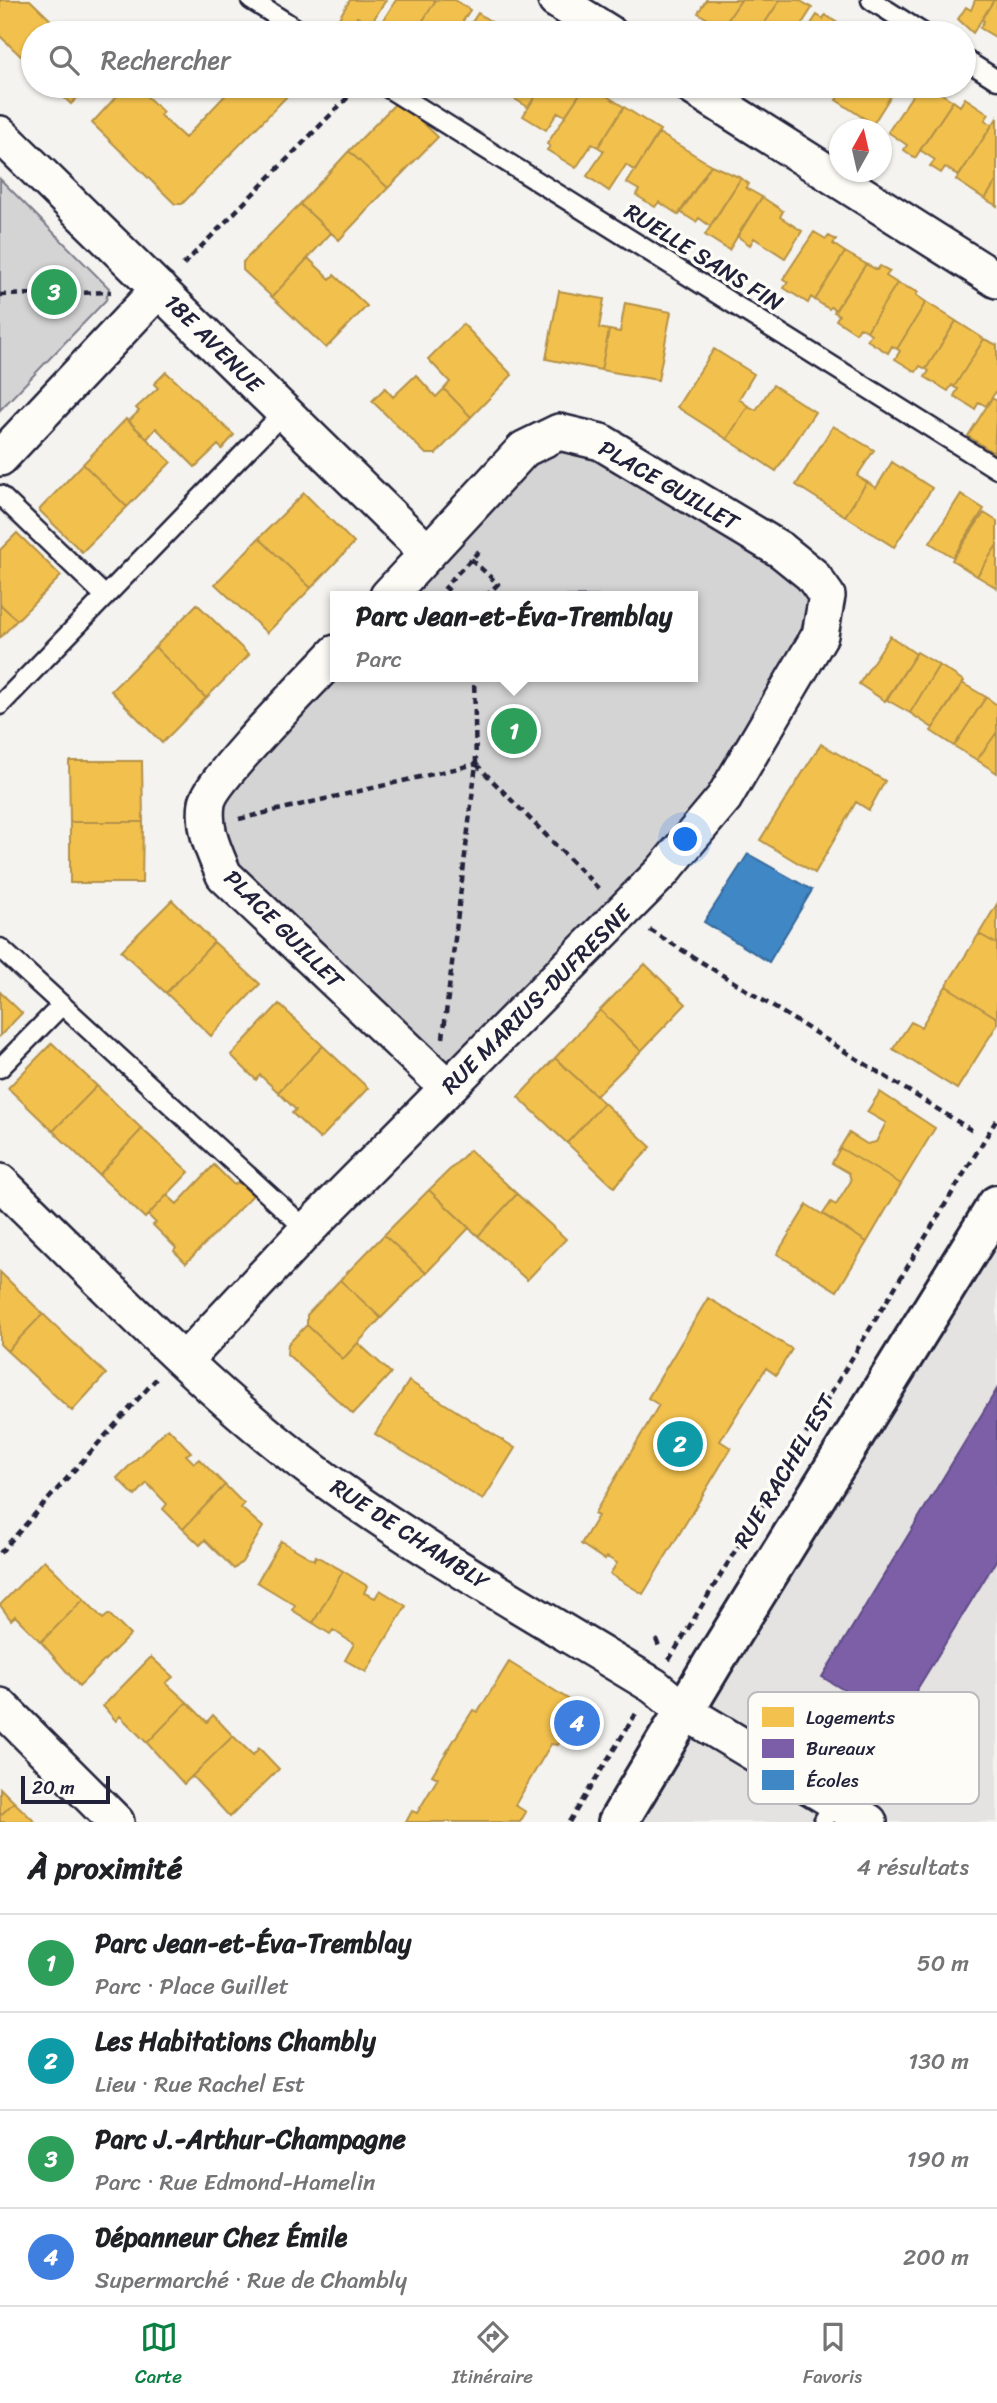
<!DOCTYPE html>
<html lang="fr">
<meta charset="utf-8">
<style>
:root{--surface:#fff;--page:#f6f6f6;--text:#202124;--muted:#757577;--line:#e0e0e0;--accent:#0b8043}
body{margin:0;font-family:Sriracha,sans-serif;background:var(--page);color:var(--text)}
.compass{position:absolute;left:829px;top:119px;width:63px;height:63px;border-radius:50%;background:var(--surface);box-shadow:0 2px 5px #0004;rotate:8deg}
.scale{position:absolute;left:21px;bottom:18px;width:89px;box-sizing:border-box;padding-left:7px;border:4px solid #22223b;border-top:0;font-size:19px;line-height:24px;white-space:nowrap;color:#22223b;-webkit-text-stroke:5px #fdfcf7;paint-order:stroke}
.you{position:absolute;left:686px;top:840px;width:24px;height:24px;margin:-18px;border:5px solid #fff;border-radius:50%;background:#1a73e8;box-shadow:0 0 0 10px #1a73e833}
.badge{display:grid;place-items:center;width:46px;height:46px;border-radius:50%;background:var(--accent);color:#fff;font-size:23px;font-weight:700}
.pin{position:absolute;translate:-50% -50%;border:4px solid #fff;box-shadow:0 2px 7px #0006}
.popup{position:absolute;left:330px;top:591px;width:368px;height:91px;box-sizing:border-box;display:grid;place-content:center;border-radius:0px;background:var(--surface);filter:drop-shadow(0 2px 5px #0005);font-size:23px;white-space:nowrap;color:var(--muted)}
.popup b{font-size:26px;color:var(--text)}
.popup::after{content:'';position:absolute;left:50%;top:100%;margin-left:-14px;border:14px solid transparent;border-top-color:var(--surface)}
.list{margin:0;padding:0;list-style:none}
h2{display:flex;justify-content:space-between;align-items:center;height:91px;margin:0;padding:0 28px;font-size:30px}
h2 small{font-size:23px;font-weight:400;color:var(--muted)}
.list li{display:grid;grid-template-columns:46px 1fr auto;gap:21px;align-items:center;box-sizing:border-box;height:98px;padding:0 28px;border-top:2px solid var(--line)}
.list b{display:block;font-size:26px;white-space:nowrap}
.list p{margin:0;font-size:23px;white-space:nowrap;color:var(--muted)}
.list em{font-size:23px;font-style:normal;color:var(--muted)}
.icon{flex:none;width:38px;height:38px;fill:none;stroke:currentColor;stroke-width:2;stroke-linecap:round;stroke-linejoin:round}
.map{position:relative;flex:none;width:997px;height:1822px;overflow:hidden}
.search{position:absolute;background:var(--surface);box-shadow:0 2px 5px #0004;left:21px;right:21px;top:21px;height:77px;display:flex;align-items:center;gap:18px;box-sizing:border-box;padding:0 24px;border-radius:38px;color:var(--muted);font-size:26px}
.sheet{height:483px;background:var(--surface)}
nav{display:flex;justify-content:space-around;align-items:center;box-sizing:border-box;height:98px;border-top:2px solid var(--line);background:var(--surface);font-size:19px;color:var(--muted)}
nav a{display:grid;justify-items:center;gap:4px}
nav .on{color:var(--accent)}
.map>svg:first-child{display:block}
.built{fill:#e4e3e2}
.green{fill:#d5d4d5;stroke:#7c7b88;stroke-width:2}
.homes{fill:#f2c14e;stroke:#b49148;stroke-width:2}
.offices{fill:#7b5ea7;stroke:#604c87;stroke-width:2}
.schools{fill:#3f88c5;stroke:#36699c;stroke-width:2}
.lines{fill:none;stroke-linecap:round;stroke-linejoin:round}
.service-casing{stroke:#22223b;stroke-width:23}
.minor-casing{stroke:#22223b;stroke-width:40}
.secondary-casing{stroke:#22223b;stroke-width:44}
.path{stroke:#22223b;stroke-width:4.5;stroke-dasharray:7 5;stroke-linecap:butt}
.service{stroke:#fdfcf7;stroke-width:18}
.minor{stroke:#fdfcf7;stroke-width:35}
.secondary{stroke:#fdfcf7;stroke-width:38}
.labels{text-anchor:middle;stroke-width:7;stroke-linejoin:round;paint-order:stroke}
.street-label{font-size:23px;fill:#22223b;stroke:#fdfcf7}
.key{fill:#fdfcf7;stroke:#bbbbbf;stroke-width:2}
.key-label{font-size:19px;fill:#22223b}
</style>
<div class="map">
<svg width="997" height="1822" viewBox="0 0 997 1822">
<rect width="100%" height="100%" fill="#f4f3ef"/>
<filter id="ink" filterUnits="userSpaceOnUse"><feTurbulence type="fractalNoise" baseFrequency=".0143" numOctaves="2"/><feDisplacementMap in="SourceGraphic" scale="14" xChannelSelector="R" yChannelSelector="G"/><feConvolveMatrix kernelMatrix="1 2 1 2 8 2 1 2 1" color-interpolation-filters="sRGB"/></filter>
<g filter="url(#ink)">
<path class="built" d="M997 1225V1822H870L835 1801 822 1822H618Z"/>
<path class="green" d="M0 179 109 288 106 300 0 410Z
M559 432 827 596 724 798 447 1087 208 840 227 771 336 677H692V596H388Z"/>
<path class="homes" d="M0 0H30L64 33H33V68L0 36Z
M350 0H386L370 25 357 17 352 26 339 18Z
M396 0H436L415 33H407L384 19Z
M436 0H455L470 10 455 33H415Z
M706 0H741L719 33 712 28 714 23 698 13Z
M741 0H780L758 33H719Z
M780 0H799L812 8 796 33H758Z
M975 0H994L973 33 958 19 966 7 971 10Z
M994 0H997V38L980 28 984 21 982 19Z
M478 13 505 31 504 33H465Z
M817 15 823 19 825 15 852 32 805 33Z
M52 86H89L71 104Z
M126 86H136L163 112 160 115 185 138 234 86H297L182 204H175L92 123Z
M483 86H507L503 92 499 89 496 94Z
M507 86H542L528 107 503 92Z
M542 86H585L565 116 558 112 546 130 523 116Z
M585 86H591L624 107 598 147 592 144 576 168 547 150 550 146 547 144Z
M807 86H824L815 95 805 88Z
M846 86H897L873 124 836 100Z
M922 86H929L953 101 915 158 904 150 907 145 888 132 918 87Z
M965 98 989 114 985 120 992 125 959 176 945 167 941 173 930 166 935 160 920 150 953 101 960 106Z
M399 100 438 137 388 188 349 151Z
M624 107 660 130 635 171 626 165 609 191 587 176 604 151 598 147Z
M997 118V180L985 199 956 180Z
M659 133 711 165 679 215 659 202 655 207 636 195 639 190 627 183Z
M349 151 388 188 339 240 300 204Z
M711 165 741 178 710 226 699 218 696 222 680 212Z
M741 178 749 184 746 188 762 197 729 250 705 235Z
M997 180V206L985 199Z
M762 197 783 211 780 217 802 231 785 258 754 238 750 245 737 236Z
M300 204 331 233 272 297 243 270V262Z
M814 232 826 239 829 236 836 240 833 244 845 252 815 300 811 297 808 303 784 288 788 282 783 279Z
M845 252 866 264 836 310 831 307 829 309 815 300Z
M308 258 330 279 334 275 367 306 326 348 272 297Z
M866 264 877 270 880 266 890 271 886 276 897 283 867 331 860 327 856 333 836 320 839 315 834 312Z
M897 283 918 292 916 295 926 302 897 349 892 346 888 353 867 340 871 334 867 331Z
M559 291 604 299 599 328 609 330 601 370 546 359Z
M926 302 956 321 926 369 920 366 916 372 895 359 900 351 897 349Z
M625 303 671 312 658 380 601 370 609 330 620 332Z
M956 321 984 339 954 387 952 385 948 391 925 377 929 371 926 369Z
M463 324 512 375 471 417 444 389 450 382 428 359Z
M984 339 997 345V390L986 406 979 402 975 409 954 396 958 389 954 387Z
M714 349 754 374 739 399 748 406 727 439 677 407Z
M166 372 234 435 222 449 218 445 195 467 156 428 147 439 129 421 139 411 136 408 158 388 154 384Z
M416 375 436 397 444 389 471 417 436 454H426L372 401 385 388 393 397Z
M773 385 815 412 776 471 727 439 748 406 756 410Z
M992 398 997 401 994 453 968 436Z
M126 419 171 462 127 507 83 464Z
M833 426 874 450 857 476 867 482 845 516 796 485Z
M892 462 932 488 894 547 845 516 867 482 876 488Z
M83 464 127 507 82 552 39 510Z
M304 493 354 543 311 588 259 538Z
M961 494 984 509 953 557 930 543Z
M984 513 997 521V545L977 576 952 560Z
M17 533 61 576 17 620 0 604V550Z
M259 538 311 588 267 633 215 584Z
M997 545V588L977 576Z
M0 604 17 620 0 638Z
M197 604 249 655 206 698 155 647Z
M890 636 916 654 885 701 859 684Z
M155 647 206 698 162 743 111 691Z
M917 652 939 665 910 713 887 700Z
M939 665 964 681 933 728 910 713Z
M962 683 986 697 954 746 931 731Z
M986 697 997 705V732L977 760 954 746Z
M997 732V773L977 760Z
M821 744 885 781 869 810 856 802 815 873 760 840Z
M69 761H142L143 822H70Z
M70 822H143L142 883H70Z
M172 900 214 942 166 993 121 951Z
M997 904V944L979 934Z
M979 934 997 944V1018L946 986Z
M214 942 260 984 211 1036 166 993Z
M645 964 686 1004 641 1051 600 1010Z
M946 986 997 1018V1025L957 1089 893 1049 911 1022 921 1027Z
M0 992 22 1013 0 1036Z
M279 1004 323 1046 278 1092 260 1075 256 1080 231 1055Z
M600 1010 641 1051 596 1096 555 1058Z
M52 1043 97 1086 53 1131 8 1088Z
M323 1046 368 1088 320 1139 292 1113 296 1110 278 1092Z
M555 1058 604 1103 567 1143 518 1097Z
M97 1086 142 1129 99 1175 53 1131Z
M880 1092 935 1128 901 1184 840 1148 849 1133 867 1144 876 1142 886 1123 867 1112Z
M604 1103 651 1147 614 1187 567 1143Z
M142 1129 189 1172 145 1218 99 1175Z
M840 1148 901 1184 867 1242 823 1214 831 1202 836 1205 851 1181 849 1173 832 1163Z
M470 1150 517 1194 478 1236 429 1190Z
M214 1165 234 1185 238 1182 253 1195 186 1263 174 1251 176 1248 153 1225 156 1223 148 1215 167 1195 177 1204Z
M429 1190 469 1228 426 1273 384 1235Z
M517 1194 566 1239 527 1280 478 1236Z
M807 1205 867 1242 837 1291 777 1254Z
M384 1235 426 1273 381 1318 340 1280Z
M0 1272 43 1314 7 1351 0 1344Z
M340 1280 381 1318 343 1359 307 1325V1315Z
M708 1298 792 1349 776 1375 766 1368 720 1441 731 1448 643 1594 610 1574 617 1563 607 1557 605 1560 581 1544 598 1516 594 1514 659 1405 648 1398Z
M43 1314 106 1374 72 1411 7 1351Z
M307 1325 343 1359 358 1343 391 1373 353 1414 287 1354 288 1344Z
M409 1381 515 1448 483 1500 375 1434Z
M168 1428 191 1452 186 1455 194 1463 199 1459 225 1485 183 1529 163 1509 167 1504 147 1483 135 1496 117 1478Z
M225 1485 244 1504 241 1508 263 1527 242 1562 234 1569 205 1540 200 1545 183 1529Z
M281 1541 314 1560 316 1556 343 1571 313 1623 292 1610 295 1605 257 1582Z
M44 1560 84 1599 41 1642 15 1616 11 1620 0 1605Z
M343 1571 367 1586 364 1593 375 1598 380 1590 406 1606 366 1672 345 1660 354 1644 333 1630 330 1634 313 1623Z
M84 1599 103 1619 109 1614 130 1635 79 1686 41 1642Z
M151 1657 173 1677 166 1683 187 1702 147 1743 120 1716 116 1721 103 1706Z
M509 1662 581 1707 558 1745 551 1744 515 1805 526 1812 520 1822H406L412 1811 417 1813 438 1778 432 1775 473 1710 478 1712Z
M187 1702 207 1722 213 1715 233 1736 184 1784 147 1743Z
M233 1736 253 1755 259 1748 279 1769 230 1817 192 1776Z
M0 1788 14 1802 0 1816Z
M14 1802 35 1822H0V1816Z"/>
<path class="offices" d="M997 1389V1559L897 1722 822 1677Z"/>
<path class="schools" d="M748 854 812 890 769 962 704 922Z"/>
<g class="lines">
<g class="service-casing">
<path id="service" d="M251 0 303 33
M871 0 923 33
M964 59 997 80
M385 86 997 469
M0 495 105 596
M0 705 284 412
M0 948 307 1230
M0 1068 62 1005
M823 1822 835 1801"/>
</g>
<g class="minor-casing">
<path id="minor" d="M556 0 609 33
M691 86 997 280
M0 134 428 553
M0 458 159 289
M336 653C313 678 211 780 207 803 203 830 214 851 224 875L447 1087
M0 1182C101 1279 200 1386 312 1470 420 1550 539 1616 654 1686L684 1711 869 1822
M185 1360 307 1230 662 872 724 798 820 635 827 596 812 575 781 550 601 442 559 432 524 449 388 596
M0 1706 116 1822"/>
</g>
<g class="secondary-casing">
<path id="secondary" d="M618 1822 713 1663 997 1205"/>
</g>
<path class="path" d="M183 265 359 86
M0 295 111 292
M471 559 498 584 486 596
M449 582 480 550
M444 586 455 596
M476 764 599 889
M239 819 476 764
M650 930 976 1133
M443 1038 476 764 474 677
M0 1553 156 1379
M656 1639 659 1647
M669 1660 997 1119
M569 1822 637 1712"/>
<use href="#service" class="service"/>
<use href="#minor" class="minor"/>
<use href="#secondary" class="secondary"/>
</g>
</g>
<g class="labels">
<g class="street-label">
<text transform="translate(704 257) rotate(32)" y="8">RUELLE SANS FIN</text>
<text transform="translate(214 343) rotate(45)" y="8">18E AVENUE</text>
<text transform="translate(669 485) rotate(30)" y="8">PLACE GUILLET</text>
<text transform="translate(284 929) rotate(45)" y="8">PLACE GUILLET</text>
<text transform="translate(536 999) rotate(-45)" y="8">RUE MARIUS-DUFRESNE</text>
<text transform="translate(784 1471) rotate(-59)" y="8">RUE RACHEL EST</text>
<text transform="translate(410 1534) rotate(33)" y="8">RUE DE CHAMBLY</text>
</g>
</g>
<rect x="748" y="1692" width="231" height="112" rx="10" class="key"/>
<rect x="762" y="1707" width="32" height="20" fill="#f2c14e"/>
<rect x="762" y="1739" width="32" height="19" fill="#7b5ea7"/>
<rect x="762" y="1770" width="32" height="20" fill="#3f88c5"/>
<g class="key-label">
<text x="806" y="1724">Logements</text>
<text x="806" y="1755">Bureaux</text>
<text x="806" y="1787">Écoles</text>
</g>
</svg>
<svg class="compass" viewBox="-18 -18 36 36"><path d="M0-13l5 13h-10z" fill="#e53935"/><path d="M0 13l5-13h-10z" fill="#757577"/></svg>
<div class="scale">20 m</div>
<div class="you"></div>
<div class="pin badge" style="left:514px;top:731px;background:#2e9e5b">1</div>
<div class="popup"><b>Parc Jean-et-Éva-Tremblay</b>Parc</div>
<div class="pin badge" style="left:680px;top:1444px;background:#0f9aa8">2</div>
<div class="pin badge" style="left:54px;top:292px;background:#2e9e5b">3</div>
<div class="pin badge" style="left:577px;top:1723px;background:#3f7fe0">4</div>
<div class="search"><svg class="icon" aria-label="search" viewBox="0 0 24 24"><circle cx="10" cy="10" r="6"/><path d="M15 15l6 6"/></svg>Rechercher</div>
</div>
<section class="sheet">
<h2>À proximité<small>4 résultats</small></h2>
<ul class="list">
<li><span class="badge" style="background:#2e9e5b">1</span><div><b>Parc Jean-et-Éva-Tremblay</b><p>Parc · Place Guillet</p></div><em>50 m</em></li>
<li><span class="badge" style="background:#0f9aa8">2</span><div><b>Les Habitations Chambly</b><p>Lieu · Rue Rachel Est</p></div><em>130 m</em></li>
<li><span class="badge" style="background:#2e9e5b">3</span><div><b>Parc J.-Arthur-Champagne</b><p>Parc · Rue Edmond-Hamelin</p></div><em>190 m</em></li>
<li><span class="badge" style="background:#3f7fe0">4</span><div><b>Dépanneur Chez Émile</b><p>Supermarché · Rue de Chambly</p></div><em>200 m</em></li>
</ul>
</section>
<nav>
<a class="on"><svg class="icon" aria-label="map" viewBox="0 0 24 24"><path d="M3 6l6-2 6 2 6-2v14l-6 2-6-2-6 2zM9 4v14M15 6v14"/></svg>Carte</a>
<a><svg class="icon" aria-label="directions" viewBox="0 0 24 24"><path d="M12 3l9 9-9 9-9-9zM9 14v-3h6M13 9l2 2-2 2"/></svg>Itinéraire</a>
<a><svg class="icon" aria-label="saved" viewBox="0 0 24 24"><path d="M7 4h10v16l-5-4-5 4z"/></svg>Favoris</a>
</nav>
